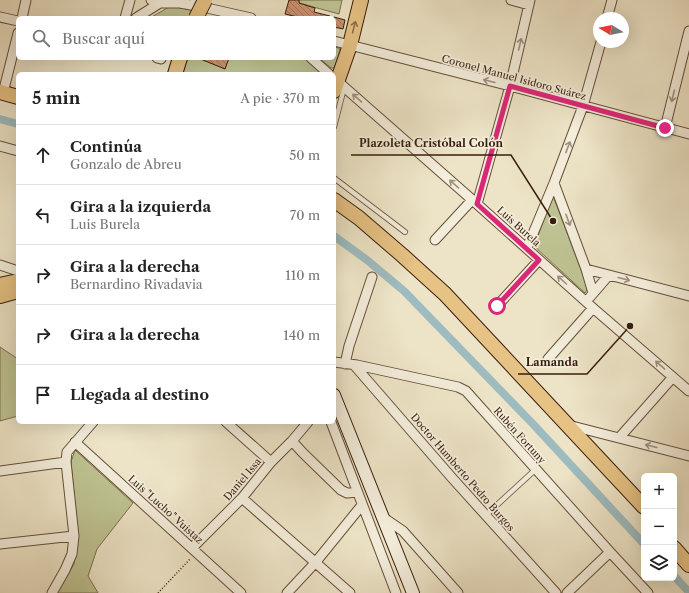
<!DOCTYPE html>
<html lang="es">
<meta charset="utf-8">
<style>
:root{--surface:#fff;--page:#f6f6f6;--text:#222;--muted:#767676;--line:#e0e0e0}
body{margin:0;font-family:"Libre Caslon Text",serif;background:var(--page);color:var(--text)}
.controls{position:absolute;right:12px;bottom:12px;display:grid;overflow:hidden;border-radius:6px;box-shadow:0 4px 16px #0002}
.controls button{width:36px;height:36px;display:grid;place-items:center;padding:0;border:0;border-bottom:1px solid var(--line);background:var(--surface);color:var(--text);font:20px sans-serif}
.compass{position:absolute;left:593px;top:12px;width:36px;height:36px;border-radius:50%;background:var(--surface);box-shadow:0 4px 16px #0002;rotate:280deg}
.stop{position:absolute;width:12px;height:12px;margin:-9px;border:3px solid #db2777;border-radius:50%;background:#fff}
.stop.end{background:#db2777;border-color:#fff;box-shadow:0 1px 4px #0008}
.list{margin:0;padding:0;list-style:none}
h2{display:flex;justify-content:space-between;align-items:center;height:52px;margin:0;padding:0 16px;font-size:17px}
h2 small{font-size:13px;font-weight:400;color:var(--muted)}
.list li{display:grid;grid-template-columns:26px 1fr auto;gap:12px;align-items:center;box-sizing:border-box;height:60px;padding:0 16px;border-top:1px solid var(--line)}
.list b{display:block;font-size:15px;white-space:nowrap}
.list p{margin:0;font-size:13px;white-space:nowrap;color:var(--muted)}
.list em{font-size:13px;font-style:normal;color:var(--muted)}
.icon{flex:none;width:22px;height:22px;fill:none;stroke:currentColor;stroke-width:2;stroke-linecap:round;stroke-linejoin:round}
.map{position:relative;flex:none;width:689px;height:593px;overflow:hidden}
.search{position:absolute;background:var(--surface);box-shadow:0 4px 16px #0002;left:16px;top:16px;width:320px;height:44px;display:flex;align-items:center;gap:10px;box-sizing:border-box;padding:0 14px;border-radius:6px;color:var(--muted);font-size:15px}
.panel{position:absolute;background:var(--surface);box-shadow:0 4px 16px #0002;left:16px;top:72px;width:320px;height:352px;border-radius:6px}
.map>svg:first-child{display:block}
.green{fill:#bec292;stroke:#7c704e}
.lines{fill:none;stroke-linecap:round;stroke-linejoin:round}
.canal{stroke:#9ebcc0;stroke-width:8}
.building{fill:url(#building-back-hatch);stroke:#391d0b}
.service-casing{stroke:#664f3a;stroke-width:6}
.minor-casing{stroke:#664f3a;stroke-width:11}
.secondary-casing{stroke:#391d0b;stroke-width:14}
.primary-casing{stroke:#391d0b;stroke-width:16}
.path{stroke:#391d0b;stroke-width:1.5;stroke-dasharray:1 2;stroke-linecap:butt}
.service{stroke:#f3eddb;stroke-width:4.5}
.minor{stroke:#f3eddb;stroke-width:9}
.secondary{stroke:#f3eddb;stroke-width:12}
.primary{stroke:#e6c284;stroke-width:14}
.primary-bridge-casing{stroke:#391d0b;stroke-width:16;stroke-linecap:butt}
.primary-bridge{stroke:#e6c284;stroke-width:14}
.oneway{stroke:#907048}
.oneway2{stroke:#9f8f7d}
.route{stroke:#db2777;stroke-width:5}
.labels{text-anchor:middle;stroke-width:3.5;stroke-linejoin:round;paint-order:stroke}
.street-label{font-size:10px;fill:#391d0b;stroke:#f3eddb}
.leader{fill:none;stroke:#391d0b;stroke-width:1.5}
.callout-dot{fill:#391d0b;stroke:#f3eddb;stroke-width:1.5}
.callout-label{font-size:11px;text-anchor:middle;font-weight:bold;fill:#391d0b;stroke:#f3eddb;stroke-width:3.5;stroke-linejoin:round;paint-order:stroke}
</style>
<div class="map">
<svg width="689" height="593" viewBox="0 0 689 593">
<defs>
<pattern id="building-back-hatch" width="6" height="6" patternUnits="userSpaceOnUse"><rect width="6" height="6" fill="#cd9473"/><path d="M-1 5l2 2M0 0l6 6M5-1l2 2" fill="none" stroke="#a7785d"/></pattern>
</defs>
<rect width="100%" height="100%" fill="#ede4c7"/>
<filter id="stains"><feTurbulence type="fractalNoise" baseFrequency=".005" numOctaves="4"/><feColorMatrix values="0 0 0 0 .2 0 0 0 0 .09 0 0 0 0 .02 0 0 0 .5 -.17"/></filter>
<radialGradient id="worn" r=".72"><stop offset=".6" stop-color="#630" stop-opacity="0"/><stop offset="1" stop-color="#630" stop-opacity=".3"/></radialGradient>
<path class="green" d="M299 0H342L339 14 299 3Z
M169 7H175L192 10 189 18H150Z
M334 47 339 48 341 52 336 66 334 68H331L319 58H334Z
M187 58H305L323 74H181Z
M553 196 588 288 585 293 534 246Z
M0 347 18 359V416L0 421Z
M75 450 133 503 97 549 88 576 98 593H57L74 564 78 535 71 462Z"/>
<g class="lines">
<path class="canal" d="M0 119 18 124
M334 236 367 260 404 291 533 424 644 544
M674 576 689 592"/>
</g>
<path class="building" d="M289 0H299V3L315 8 314 12 330 16V18H302L285 14Z
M334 17 345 20 343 29 334 27Z
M198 58H229L225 69Z"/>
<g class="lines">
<g class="service-casing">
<path id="service" d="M334 127 344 88
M334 178 405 232
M486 515 536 469"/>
</g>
<g class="minor-casing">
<path id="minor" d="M151 0 162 3H180L202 7
M195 0 207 8 251 18
M511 0 529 5
M0 17 18 21
M22 18 26 0
M125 18 130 0
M136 18 163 1
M607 18 612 0
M334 41 510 86 689 134
M157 58 161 59
M311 58 329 74
M335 79 477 204 593 308 689 391
M3 93 18 33
M665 128 689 31
M0 146 18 151
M554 183 586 269 593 293
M477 204 510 86 530 0
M435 240 472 200
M527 248 554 183 583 106 601 42
M0 265 18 271
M586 269 689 296
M590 297 609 275
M497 306 539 260
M548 359 593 308
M334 362 357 365 458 387 466 391 610 552 648 593
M345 364 349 346 372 277
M354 365 453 479 556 593
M226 422 271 462
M331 422 396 593
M568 425 689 456
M619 438 673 377
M292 441 303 453 341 490 347 493 357 492
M75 442 241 593
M0 471 66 462
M242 498 350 593
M384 518 403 531 458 593
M0 544 74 536
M192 548 242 498 271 462 292 441 308 422
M52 593 65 570 72 554 74 536 66 462 67 452 93 422
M287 593 315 563 362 505
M567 593 610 552"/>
</g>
<g class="secondary-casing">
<path id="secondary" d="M334 395 413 593"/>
</g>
<g class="primary-casing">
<path id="primary" d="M175 74 180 58
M334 91 350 45 361 0
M0 92 18 97
M334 200 359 218 402 255 445 294 644 507
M0 285 18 281
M0 296 18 291
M674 548 689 565"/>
</g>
<path class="path" d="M158 593 191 558"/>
<use href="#service" class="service"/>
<use href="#minor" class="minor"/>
<use href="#secondary" class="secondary"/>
<use href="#primary" class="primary"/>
<g class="primary-bridge-casing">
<path id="primary-bridge" d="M196 18 205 0"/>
</g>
<use href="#primary-bridge" class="primary-bridge"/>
</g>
<defs><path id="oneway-shaft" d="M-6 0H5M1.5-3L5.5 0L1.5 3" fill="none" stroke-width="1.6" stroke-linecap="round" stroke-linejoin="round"/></defs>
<use class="oneway" href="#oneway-shaft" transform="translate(354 27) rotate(-76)"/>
<g class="oneway2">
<use href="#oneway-shaft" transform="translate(520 44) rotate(-77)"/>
<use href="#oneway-shaft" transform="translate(489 81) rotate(-166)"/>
<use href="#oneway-shaft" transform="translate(673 96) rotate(104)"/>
<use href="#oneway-shaft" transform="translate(357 98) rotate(-139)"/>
<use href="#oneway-shaft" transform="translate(568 147) rotate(-69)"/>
<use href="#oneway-shaft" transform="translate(454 184) rotate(-139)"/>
<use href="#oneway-shaft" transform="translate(568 220) rotate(70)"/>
<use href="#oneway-shaft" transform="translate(624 279) rotate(15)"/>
<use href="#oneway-shaft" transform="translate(562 280) rotate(-138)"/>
<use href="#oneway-shaft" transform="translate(660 365) rotate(-139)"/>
<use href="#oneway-shaft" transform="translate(651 446) rotate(-166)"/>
</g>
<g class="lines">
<path class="route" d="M497 306 539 260 477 204 510 86 665 128"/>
</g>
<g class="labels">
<g class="street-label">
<text transform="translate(514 77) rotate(15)" y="4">Coronel Manuel Isidoro Suárez</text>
<text transform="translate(519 226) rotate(42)" y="4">Luis Burela</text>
<text transform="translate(520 435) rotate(48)" y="4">Rubén Fortuny</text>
<text transform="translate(463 472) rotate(49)" y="4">Doctor Humberto Pedro Burgos</text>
<text transform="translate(242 479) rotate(-50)" y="4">Daniel Issa</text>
<text transform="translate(166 509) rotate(42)" y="4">Luis "Lucho" Vuistaz</text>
</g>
</g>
<path class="leader" d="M553 221L511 155H351M630 326L587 374H518"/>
<g class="callout-dot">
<circle cx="553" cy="221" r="4"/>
<circle cx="630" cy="326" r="4"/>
</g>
<g class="callout-label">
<text x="431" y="147">Plazoleta Cristóbal Colón</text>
<text x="552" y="366">Lamanda</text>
</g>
<rect width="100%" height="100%" filter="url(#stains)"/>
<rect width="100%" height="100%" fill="url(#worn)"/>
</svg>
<div class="controls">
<button>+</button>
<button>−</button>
<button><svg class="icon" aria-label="layers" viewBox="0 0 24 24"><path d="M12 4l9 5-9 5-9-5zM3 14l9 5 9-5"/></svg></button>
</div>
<svg class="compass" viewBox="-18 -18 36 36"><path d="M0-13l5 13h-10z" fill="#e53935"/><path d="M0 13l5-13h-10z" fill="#767676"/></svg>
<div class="stop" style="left:497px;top:306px"></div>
<div class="stop end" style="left:665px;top:128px"></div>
<div class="search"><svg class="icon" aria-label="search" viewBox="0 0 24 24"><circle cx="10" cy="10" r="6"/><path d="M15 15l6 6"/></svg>Buscar aquí</div>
<section class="panel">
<h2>5 min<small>A pie · 370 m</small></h2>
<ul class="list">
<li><svg class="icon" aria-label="ahead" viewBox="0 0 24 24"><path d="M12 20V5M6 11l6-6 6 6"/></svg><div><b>Continúa</b><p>Gonzalo de Abreu</p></div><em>50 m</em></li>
<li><svg class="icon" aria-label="left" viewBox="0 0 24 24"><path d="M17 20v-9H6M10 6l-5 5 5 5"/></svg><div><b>Gira a la izquierda</b><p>Luis Burela</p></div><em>70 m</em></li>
<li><svg class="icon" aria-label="right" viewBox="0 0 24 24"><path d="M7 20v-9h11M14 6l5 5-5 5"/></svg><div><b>Gira a la derecha</b><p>Bernardino Rivadavia</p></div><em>110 m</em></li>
<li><svg class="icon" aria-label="right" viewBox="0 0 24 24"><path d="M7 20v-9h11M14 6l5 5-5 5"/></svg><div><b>Gira a la derecha</b></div><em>140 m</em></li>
<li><svg class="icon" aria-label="arrive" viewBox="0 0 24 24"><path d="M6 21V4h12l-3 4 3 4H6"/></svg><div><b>Llegada al destino</b></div></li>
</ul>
</section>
</div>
